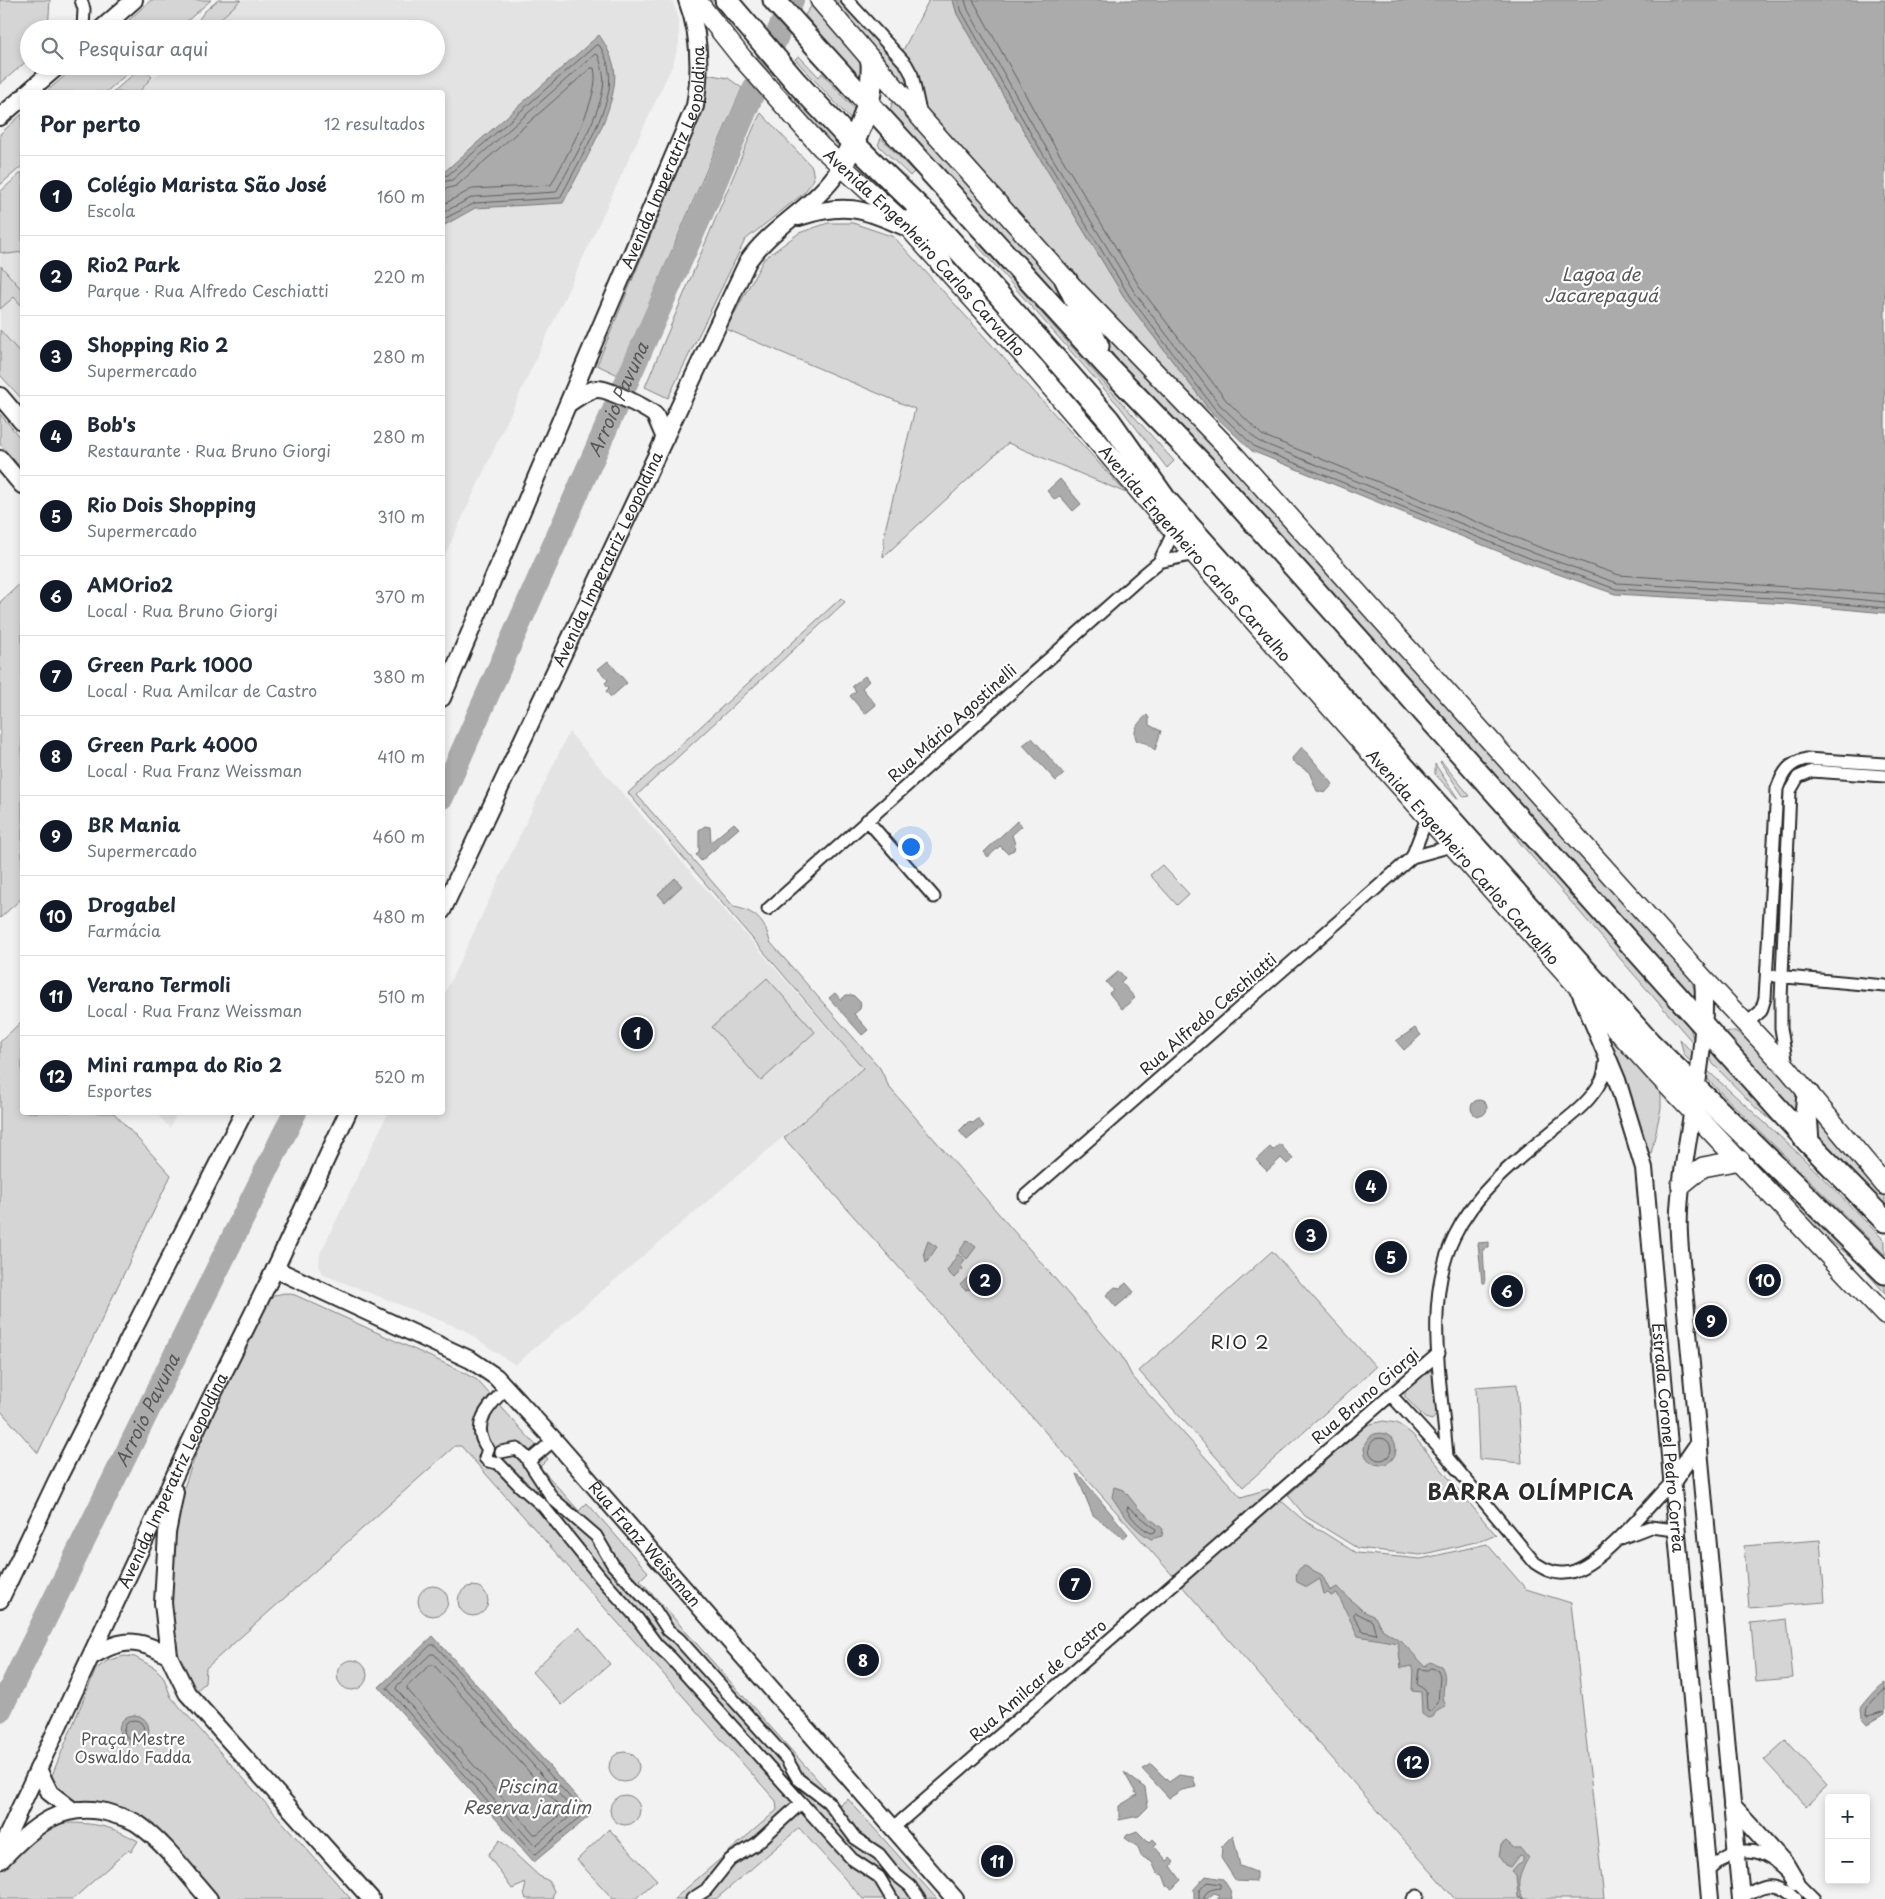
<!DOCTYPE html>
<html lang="pt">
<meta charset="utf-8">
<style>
:root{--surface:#fff;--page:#f6f6f7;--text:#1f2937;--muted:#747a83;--line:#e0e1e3;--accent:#111827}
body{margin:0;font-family:"Playpen Sans",sans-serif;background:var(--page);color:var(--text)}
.controls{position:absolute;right:15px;bottom:15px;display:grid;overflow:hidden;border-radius:5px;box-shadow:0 2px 8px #0003}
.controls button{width:45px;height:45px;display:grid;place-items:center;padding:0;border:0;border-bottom:1px solid var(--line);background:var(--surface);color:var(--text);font:25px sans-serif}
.you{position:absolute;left:910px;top:846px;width:18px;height:18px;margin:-12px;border:4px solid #fff;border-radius:50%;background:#1a73e8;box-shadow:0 0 0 8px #1a73e833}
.badge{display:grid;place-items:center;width:32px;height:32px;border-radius:50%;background:var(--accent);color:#fff;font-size:16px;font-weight:700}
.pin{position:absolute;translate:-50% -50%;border:2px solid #fff;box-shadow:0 1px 5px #0006}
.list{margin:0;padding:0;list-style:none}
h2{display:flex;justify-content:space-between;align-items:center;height:65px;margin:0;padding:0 20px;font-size:21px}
h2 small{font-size:16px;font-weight:400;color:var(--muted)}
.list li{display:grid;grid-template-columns:32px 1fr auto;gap:15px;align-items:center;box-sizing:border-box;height:80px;padding:0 20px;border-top:1px solid var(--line)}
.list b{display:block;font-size:19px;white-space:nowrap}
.list p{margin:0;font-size:16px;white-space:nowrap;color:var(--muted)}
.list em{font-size:16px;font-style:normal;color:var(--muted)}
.icon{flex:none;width:28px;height:28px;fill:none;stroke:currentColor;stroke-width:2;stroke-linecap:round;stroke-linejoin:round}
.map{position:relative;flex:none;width:1885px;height:1899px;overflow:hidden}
.search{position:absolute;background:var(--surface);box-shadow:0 2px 8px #0003;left:20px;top:20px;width:425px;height:55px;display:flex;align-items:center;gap:12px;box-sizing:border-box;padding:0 18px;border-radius:28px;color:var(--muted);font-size:19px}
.panel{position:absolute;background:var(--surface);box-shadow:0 2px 8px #0003;left:20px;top:90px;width:425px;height:1025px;border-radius:5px}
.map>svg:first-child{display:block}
.built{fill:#e3e3e3}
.green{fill:#d5d5d5;stroke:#808080}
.water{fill:#ababab;stroke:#787878}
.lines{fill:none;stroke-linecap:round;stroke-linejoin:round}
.shore{stroke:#5e5e5e;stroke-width:1}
.river{stroke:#ababab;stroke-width:24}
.street-casing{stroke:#2b2b2b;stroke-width:15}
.secondary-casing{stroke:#2b2b2b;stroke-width:20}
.primary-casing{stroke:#2b2b2b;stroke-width:22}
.highway-casing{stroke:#2b2b2b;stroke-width:25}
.street{stroke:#fff;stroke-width:11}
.secondary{stroke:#fff;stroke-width:16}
.primary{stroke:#fff;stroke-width:19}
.highway{stroke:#fff;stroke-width:21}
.labels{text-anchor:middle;stroke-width:4.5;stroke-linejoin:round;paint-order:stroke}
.street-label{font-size:16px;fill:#2b2b2b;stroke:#fff}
.park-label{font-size:16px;fill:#565656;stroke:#fff}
.water-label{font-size:18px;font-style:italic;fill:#585858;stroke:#fff}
.quarter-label{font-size:19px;letter-spacing:1px;fill:#2b2b2b;stroke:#fff}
.district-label{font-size:21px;font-weight:bold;letter-spacing:1px;fill:#2b2b2b;stroke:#fff}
</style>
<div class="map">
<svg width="1885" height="1899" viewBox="0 0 1885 1899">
<rect width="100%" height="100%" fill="#f2f2f2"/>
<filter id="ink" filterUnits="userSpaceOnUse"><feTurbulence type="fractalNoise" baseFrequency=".02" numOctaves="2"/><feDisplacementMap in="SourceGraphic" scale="10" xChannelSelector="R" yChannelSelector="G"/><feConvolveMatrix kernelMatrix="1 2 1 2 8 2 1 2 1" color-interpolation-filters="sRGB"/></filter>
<g filter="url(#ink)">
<path class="built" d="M241 0H672L679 19V43L673 64 443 559 442 92H137L167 66H436V29H209Z
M22 193V378L0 352V213Z
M569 732 863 1069 515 1365 462 1329 324 1275 319 1266 320 1254 388 1113 442 1112 443 997Z
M156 1113H177L170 1128Z"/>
<path class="green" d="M0 0H50L48 29H29V59L0 84Z
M151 0H211L178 29H119Z
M218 0H241L209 29H192L204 12Z
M705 0H715L730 17 723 24Z
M830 0H841L897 62 929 0H953L957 14 1030 142 1126 300 1212 413 1149 357Z
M812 5 855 54 862 68 865 88 834 54 836 52 805 15Z
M799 56 819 77 822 73 858 113 853 122 795 59Z
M76 66H136L106 92H46Z
M143 66 152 77 139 92H113Z
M706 74 728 78 742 88 618 375 597 365 694 131 699 118Z
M787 81 844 143 838 152 779 88Z
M896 99 1047 268 1081 325 889 115 892 103Z
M761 113 812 167 814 179 804 193 745 240 668 398 645 387 756 122Z
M22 114V166L0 185V134Z
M881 138 914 172 910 176 878 145Z
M22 172V252L8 254 0 252V192Z
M828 223H853L894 237 1126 493 1008 443 883 557 885 530 915 409 726 329 764 259 799 233Z
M933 235 1109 429 1103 435 964 277Z
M977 241 1174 461 1167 468 1120 407 977 245Z
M1 266 22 290V306L14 297 0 309Z
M1095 326 1222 449 1689 975 1695 991 1694 1001 1123 371Z
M0 330 22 355V399L0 375Z
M0 414 22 440V469L0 444Z
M22 582V898L0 918V602Z
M841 598 845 602 637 795 734 907C755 911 765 921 770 942L880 1068 889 1087 1121 1355 1132 1376 1241 1497 1268 1489 1302 1519 1356 1553 1421 1559 1487 1544 1526 1589 1571 1603 1604 1899H1455L1167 1569 784 1138 863 1068 628 793Z
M1440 762 1441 761 1470 796 1464 797Z
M1435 764 1459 800 1435 774Z
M1495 805 1689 1024 1695 1045 1520 843Z
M1162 865 1189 894 1177 905 1150 875Z
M767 978 815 1032 761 1081 712 1027Z
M22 1021V1112L114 1113 171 1175 38 1453 0 1410V1042Z
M1599 1025 1661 1093V1108L1648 1168Z
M1735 1031 1749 1040 1798 1096 1799 1120 1718 1032Z
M1680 1039 1694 1055 1693 1064 1684 1055Z
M1711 1047 1798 1141 1756 1108 1713 1064 1710 1057Z
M1708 1071 1799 1154 1885 1241V1255L1709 1081 1707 1076Z
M1703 1114 1709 1115 1868 1267 1885 1286V1293L1857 1262 1816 1229Z
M1816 1119 1885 1194V1209L1821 1141 1817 1134Z
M1272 1251 1376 1367 1243 1487 1139 1371Z
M285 1293 295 1295 457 1369 477 1380 548 1459 540 1467 579 1511 587 1503 648 1572 640 1580 840 1805 848 1799 937 1899H863L799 1828 716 1899H674L777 1810 776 1801 461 1446H455L206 1668 205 1683 193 1694C186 1678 177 1660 175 1644 169 1607 165 1555 175 1519 194 1443 234 1372 268 1302L275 1295Z
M1427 1369 1434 1373 1437 1414 1432 1420 1425 1418 1405 1397V1389Z
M1517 1384 1522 1463 1479 1459 1476 1387Z
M1383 1421 1397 1423 1412 1434 1496 1535 1484 1540 1420 1555 1357 1548 1305 1516 1288 1495 1367 1425Z
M1820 1540 1825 1602 1749 1608 1744 1546Z
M458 1601a15 15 0 1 1 30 0a15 15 0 1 1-30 0Z
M418 1601a15 15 0 1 1 30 0a15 15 0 1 1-30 0Z
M1787 1619 1793 1678 1756 1681 1751 1623Z
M579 1627 610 1664 562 1705 532 1672Z
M124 1656 135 1657 155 1668 163 1676 171 1697 351 1899H217L169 1845 85 1806 61 1799 50 1780 96 1669 107 1661Z
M337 1675a15 15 0 1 1 30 0a15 15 0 1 1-30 0Z
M1786 1740 1827 1786 1806 1806 1764 1760Z
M609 1767a15 15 0 1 1 30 0a15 15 0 1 1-30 0Z
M610 1810a15 15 0 1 1 30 0a15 15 0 1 1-30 0Z
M65 1823C96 1823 111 1826 138 1841L131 1852 128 1850 73 1899H0C0 1891 0 1879 1 1871 8 1852 46 1827 65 1823Z
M609 1829 657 1880 635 1899H613L577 1860Z
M500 1840 539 1876 549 1881 554 1891 552 1899H526L524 1893 526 1883 512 1889 488 1855Z"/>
<path class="water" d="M953 0H1885V613L1789 604 1615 594 1532 565 1252 451 1212 413 1126 300 1030 142 957 14Z
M599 35C606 45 611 55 614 67 621 104 580 169 563 203L475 208 443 226V173Z
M1060 479 1081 504 1073 511 1060 496 1055 500 1047 491Z
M608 661 627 683 611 697 606 691 609 688 605 683 608 680 598 669Z
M865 676 869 681 862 688 876 705 865 714 850 696 856 691 852 686Z
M1147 715 1149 718V725L1161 731 1155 750 1146 743 1137 741C1131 730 1139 722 1147 715Z
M1032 738 1064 774 1056 781 1023 745Z
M1302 747 1333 784 1325 793 1317 791 1309 772 1293 762 1292 758Z
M1017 821 1022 826 1012 835 1015 844 1014 850 1007 853 1000 846 988 857 984 852Z
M734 823 739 828 701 861 696 855 699 852V830L705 826 710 827 711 842Z
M675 878 682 886 665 902 658 894Z
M1119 971 1125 978 1121 982 1135 998 1122 1009 1109 993 1113 990 1106 982Z
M835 993 841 1000 846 995H853L861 1003 860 1009 854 1014 868 1030 862 1035 829 998Z
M1415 1028 1421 1035 1404 1050 1396 1041Z
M1471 1108a8 8 0 1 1 16 0a8 8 0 1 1-16 0Z
M978 1119 984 1126 967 1140 959 1131 968 1122 973 1123Z
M1280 1144 1293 1159 1287 1164 1281 1158 1267 1171 1256 1160 1270 1147 1273 1150Z
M967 1240 976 1247 967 1259 959 1252Z
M928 1241 937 1247 926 1263 924 1252Z
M1489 1242V1248L1483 1249 1485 1283H1482L1478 1243Z
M958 1254 965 1260 961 1266 963 1269 954 1278 947 1271Z
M970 1275 974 1277 986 1275V1286L965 1290 960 1285Z
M1126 1283 1134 1292 1116 1307 1106 1295 1115 1287 1120 1288Z
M1364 1449a16 16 0 1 1 32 0a16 16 0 1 1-32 0Z
M1076 1474 1080 1476 1128 1534 1123 1538 1093 1515Z
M1114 1487 1124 1490 1138 1508 1163 1529 1162 1536 1151 1539C1133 1529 1123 1514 1112 1497Z
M1305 1566 1322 1575 1330 1591 1337 1587 1363 1611 1375 1617 1382 1629 1401 1641 1425 1666 1430 1662 1441 1666C1450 1678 1438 1694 1446 1706L1437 1710 1433 1717 1428 1718 1422 1714 1421 1692 1412 1691 1413 1666 1401 1668 1398 1643 1358 1636 1337 1593 1331 1596 1328 1593 1324 1594 1320 1579 1307 1587 1297 1582C1295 1574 1297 1568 1305 1566Z
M433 1636 592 1814 534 1862 379 1687Z
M1885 1683V1714L1868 1724 1862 1717 1861 1708C1866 1701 1880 1685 1885 1683Z
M119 1730a15 15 0 1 1 30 0a15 15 0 1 1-30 0Z
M1151 1764 1169 1782 1179 1775 1193 1777 1196 1787 1182 1790 1169 1798 1142 1769Z
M1124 1772 1145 1788 1148 1807 1139 1816 1119 1820V1806L1137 1795Z
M1137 1831 1149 1843 1153 1839 1157 1843 1154 1846 1167 1861 1170 1858 1174 1862 1171 1866 1181 1880 1172 1889 1167 1886 1163 1875 1157 1873 1152 1862 1141 1856 1138 1847 1125 1838 1127 1835Z
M1233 1835 1240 1866 1256 1872V1882L1236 1881 1221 1858 1222 1846Z
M1506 1841 1514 1848H1520L1528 1858C1522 1871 1513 1885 1524 1899L1518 1897 1516 1876 1511 1872 1516 1866 1522 1863V1856L1519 1855 1510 1867 1505 1865 1499 1857 1501 1845Z
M1206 1876 1223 1879 1230 1890 1232 1899H1217L1220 1895 1214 1893 1207 1899H1194V1889Z"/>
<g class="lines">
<path class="shore" d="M958 0 962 12 1034 139 1130 297 1215 409 1255 447 1534 560 1616 589 1789 599 1885 608
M965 0 968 10 1039 136 1135 293 1220 405 1258 441 1536 554 1617 583 1790 593 1885 602
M973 0 1046 132 1141 289 1226 400 1262 435 1539 547 1619 575 1885 594
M442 176 448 175 596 45H599C608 58 611 74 609 89 605 118 574 171 560 198L475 203 442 220
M442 182 452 180 595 54 598 55C602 66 605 77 603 89 598 119 571 164 556 192L473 197 442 213
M442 190 456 186 591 68H594C602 95 565 159 551 185L472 189 442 205
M1369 1449a11 11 0 1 1 22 0a11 11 0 1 1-22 0Z
M1128 1507 1156 1529 1155 1532 1151 1533C1141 1528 1133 1520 1127 1510Z
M1355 1612 1372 1621 1376 1634 1362 1631 1354 1616Z
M431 1645H435L583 1812 582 1815 536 1854 533 1853 387 1688Z
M431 1654H434L574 1811 573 1814 536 1845 533 1844 396 1689 397 1686Z
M430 1665H434L563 1810V1813L537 1834H534L407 1689V1687Z
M1431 1668 1438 1670 1440 1677 1438 1703 1429 1712 1427 1710 1426 1691 1417 1684 1419 1669 1427 1670Z
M1885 1689 1867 1708 1866 1714 1869 1716 1885 1711
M124 1730a10 10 0 1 1 20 0a10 10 0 1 1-20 0Z
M1199 1899V1891L1207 1882 1220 1884V1888C1213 1889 1204 1890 1204 1899"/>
<g class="river">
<path id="s1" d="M442 797 711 192 792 0"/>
<path id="s2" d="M0 1710 295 1112"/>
</g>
<g class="street-casing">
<path id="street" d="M81 0 84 9 83 29
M847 0 906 64 912 75 920 112
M1159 562 1174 531
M867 820 934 897
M1412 857 1427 818
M768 909 1141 577 1159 562 1195 554
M1775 976 1885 986
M1746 1024 1761 1011 1765 998 1777 789C1783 772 1789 763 1806 759L1885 764
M1787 1066 1781 1028V999L1790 791 1798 777 1812 771 1885 776
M1025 1196 1412 857 1452 846
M506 1388C489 1406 469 1425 488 1449L485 1458 488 1461 498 1463 520 1486 543 1506 601 1578 637 1618 657 1645 670 1657 852 1859 879 1877 892 1899
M1391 1395 1447 1457 1535 1563C1544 1569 1553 1574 1564 1573 1597 1572 1648 1506 1672 1482
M501 1452 517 1449 525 1456 553 1499 596 1536 613 1565 653 1607 668 1630 679 1639 786 1758 798 1779 828 1802 855 1838 879 1854 895 1874 910 1886 919 1899
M1447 1457C1442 1388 1423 1301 1454 1237 1475 1193 1514 1162 1551 1132 1569 1117 1590 1103 1601 1081 1605 1074 1605 1064 1606 1056
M528 1462 554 1440
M1621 1538 1650 1527 1676 1530
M893 1828 1439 1353
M1708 1871C1753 1826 1780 1866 1814 1899
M1741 1898C1763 1884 1776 1879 1796 1899
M692 1899 706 1890 730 1860 756 1844 801 1803
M1413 1899 1417 1896"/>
</g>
<g class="secondary-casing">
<g id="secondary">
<path d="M101 29 134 0"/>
<path d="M28 92 58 66"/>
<path d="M0 117 22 98"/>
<path d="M799 217C843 202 863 208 905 227"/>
<path d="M0 396 22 422"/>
<path d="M568 404C576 399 586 390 597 389 607 388 646 408 655 415L665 438"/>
<path d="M0 459 22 485"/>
<path id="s3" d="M442 698 695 106C701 70 700 34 687 0"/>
<path id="s4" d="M442 911 748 261C774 224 817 206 841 167"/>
<path d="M1703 978C1709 1053 1687 1124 1680 1197 1676 1231 1682 1266 1685 1300L1741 1899"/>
<path id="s5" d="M1581 994 1617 1080 1644 1168 1710 1899"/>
<path id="s6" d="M275 1269 471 1360 496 1377 554 1440 955 1899"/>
<path d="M1672 1482 1699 1443"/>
<path d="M175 1492 167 1533 163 1603 169 1656 187 1693 371 1899"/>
<path d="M0 1600 57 1480 244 1112"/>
<path d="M92 1656C122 1638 138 1638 169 1656"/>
<path d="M38 1769 50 1793 72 1810"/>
<path d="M1732 1806 1786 1865 1796 1882"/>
<path id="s7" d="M0 1851 208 1404 275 1269 348 1112"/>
<path d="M1 1860C33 1826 63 1799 113 1814 121 1817 131 1819 138 1824 164 1842 188 1875 209 1899"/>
</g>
</g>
<g class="primary-casing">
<g id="primary">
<path id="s8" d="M696 0 742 58 821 147 910 229 1034 367 1154 508 1579 988 1653 1070 1885 1315"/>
<path d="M820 0 922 119 1066 280 1226 446 1703 978 1788 1069 1885 1185"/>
<path d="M1681 1185 1703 1167 1740 1160"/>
</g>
</g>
<g class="highway-casing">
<path id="highway" d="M726 0 796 82 853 143 932 220 1047 349 1109 420 1165 499 1650 1043 1885 1273
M774 0 1108 367 1204 466 1720 1044 1808 1142 1885 1221
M841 167C859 133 874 101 872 62
M914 218 929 238 942 264
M1066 280 1098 346
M1808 1142 1806 1114 1808 1094"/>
</g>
<use href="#street" class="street"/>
<use href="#secondary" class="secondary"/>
<use href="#primary" class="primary"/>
<use href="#highway" class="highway"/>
</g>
</g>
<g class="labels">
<g class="street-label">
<text dy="6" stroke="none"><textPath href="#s3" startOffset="586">Avenida Imperatriz Leopoldina</textPath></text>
<text dy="6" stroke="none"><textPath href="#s8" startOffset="341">Avenida Engenheiro Carlos Carvalho</textPath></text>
<text dy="6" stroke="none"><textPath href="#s8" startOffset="746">Avenida Engenheiro Carlos Carvalho</textPath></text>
<text dy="6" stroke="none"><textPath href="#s4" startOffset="389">Avenida Imperatriz Leopoldina</textPath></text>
<text transform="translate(952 723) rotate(-42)" y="6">Rua Mário Agostinelli</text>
<text dy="6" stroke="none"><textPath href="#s8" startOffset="1151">Avenida Engenheiro Carlos Carvalho</textPath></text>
<text transform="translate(1208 1014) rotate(-41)" y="6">Rua Alfredo Ceschiatti</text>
<text transform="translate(1365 1396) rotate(-41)" y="6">Rua Bruno Giorgi</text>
<text dy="6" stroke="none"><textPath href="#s5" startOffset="456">Estrada Coronel Pedro Corrêa</textPath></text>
<text dy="6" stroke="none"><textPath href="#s7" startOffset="409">Avenida Imperatriz Leopoldina</textPath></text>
<text dy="6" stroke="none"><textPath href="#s6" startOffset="470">Rua Franz Weissman</textPath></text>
<text transform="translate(1038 1680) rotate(-41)" y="6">Rua Amilcar de Castro</text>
</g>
<g class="park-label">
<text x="133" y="1745">Praça Mestre<tspan x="133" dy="18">Oswaldo Fadda</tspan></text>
</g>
<g class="water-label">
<text x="1601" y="281">Lagoa de<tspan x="1601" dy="21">Jacarepaguá</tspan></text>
<text dy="6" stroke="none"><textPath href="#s1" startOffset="435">Arroio Pavuna</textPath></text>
<text dy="6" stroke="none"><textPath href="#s2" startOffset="334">Arroio Pavuna</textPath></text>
<text x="527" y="1793">Piscina<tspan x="527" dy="21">Reserva jardim</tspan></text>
</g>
<g class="quarter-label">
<text x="1240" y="1349">RIO 2</text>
</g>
<g class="district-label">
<text x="1531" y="1500">BARRA OLÍMPICA</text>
</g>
</g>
</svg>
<div class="controls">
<button>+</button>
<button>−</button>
</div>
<div class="you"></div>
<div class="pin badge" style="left:637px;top:1033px">1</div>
<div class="pin badge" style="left:985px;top:1280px">2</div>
<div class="pin badge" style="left:1311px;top:1235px">3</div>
<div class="pin badge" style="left:1371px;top:1186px">4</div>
<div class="pin badge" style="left:1391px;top:1257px">5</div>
<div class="pin badge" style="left:1507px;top:1291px">6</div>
<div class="pin badge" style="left:1075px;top:1584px">7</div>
<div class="pin badge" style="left:863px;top:1660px">8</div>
<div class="pin badge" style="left:1711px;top:1321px">9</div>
<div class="pin badge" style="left:1765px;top:1280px">10</div>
<div class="pin badge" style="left:997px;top:1861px">11</div>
<div class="pin badge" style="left:1413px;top:1762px">12</div>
<div class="search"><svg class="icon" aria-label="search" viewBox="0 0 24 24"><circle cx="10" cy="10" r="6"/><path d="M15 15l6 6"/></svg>Pesquisar aqui</div>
<section class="panel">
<h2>Por perto<small>12 resultados</small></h2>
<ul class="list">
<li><span class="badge">1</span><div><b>Colégio Marista São José</b><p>Escola</p></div><em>160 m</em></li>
<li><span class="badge">2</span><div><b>Rio2 Park</b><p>Parque · Rua Alfredo Ceschiatti</p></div><em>220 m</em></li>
<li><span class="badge">3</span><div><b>Shopping Rio 2</b><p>Supermercado</p></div><em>280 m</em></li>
<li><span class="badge">4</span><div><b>Bob's</b><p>Restaurante · Rua Bruno Giorgi</p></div><em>280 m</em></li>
<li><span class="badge">5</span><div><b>Rio Dois Shopping</b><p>Supermercado</p></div><em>310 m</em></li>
<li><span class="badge">6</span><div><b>AMOrio2</b><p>Local · Rua Bruno Giorgi</p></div><em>370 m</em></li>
<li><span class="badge">7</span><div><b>Green Park 1000</b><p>Local · Rua Amilcar de Castro</p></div><em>380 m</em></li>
<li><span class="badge">8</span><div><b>Green Park 4000</b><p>Local · Rua Franz Weissman</p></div><em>410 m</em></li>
<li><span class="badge">9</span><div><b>BR Mania</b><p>Supermercado</p></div><em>460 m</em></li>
<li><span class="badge">10</span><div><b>Drogabel</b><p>Farmácia</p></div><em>480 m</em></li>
<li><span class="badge">11</span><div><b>Verano Termoli</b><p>Local · Rua Franz Weissman</p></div><em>510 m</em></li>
<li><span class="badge">12</span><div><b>Mini rampa do Rio 2</b><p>Esportes</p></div><em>520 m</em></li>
</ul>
</section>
</div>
